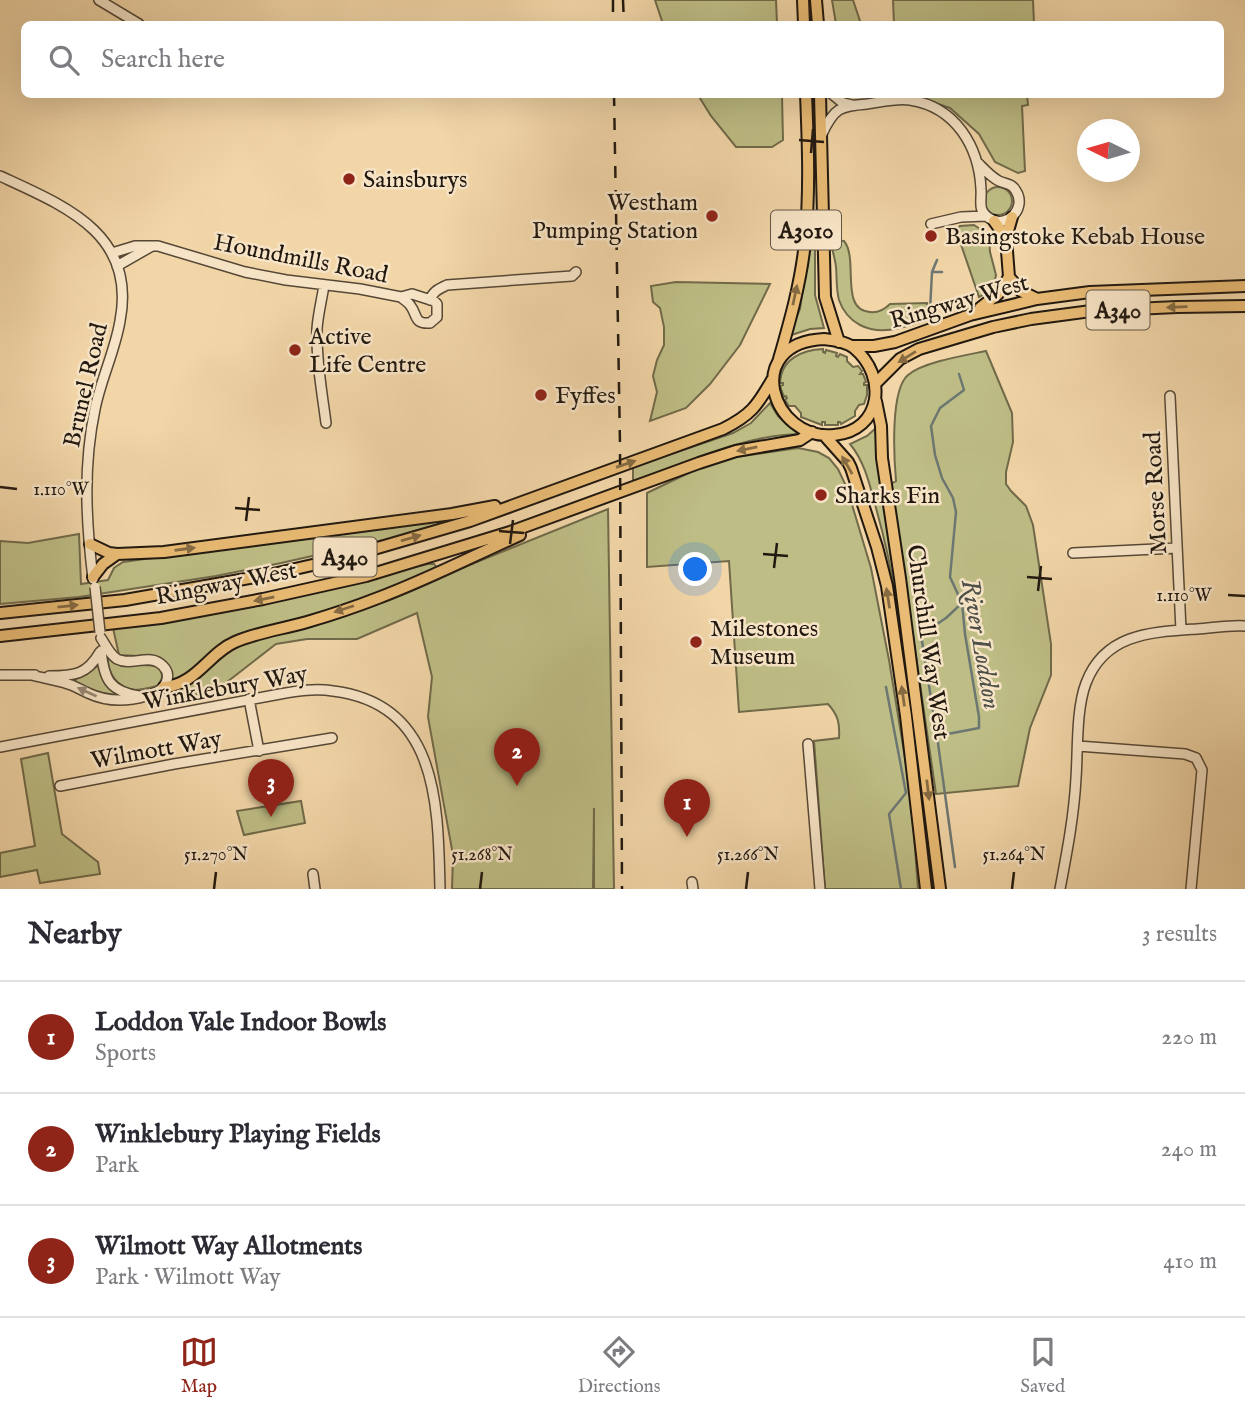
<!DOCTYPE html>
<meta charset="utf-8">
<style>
:root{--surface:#fff;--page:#f7f7f7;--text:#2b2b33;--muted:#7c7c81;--line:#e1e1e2;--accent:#8f2418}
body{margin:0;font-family:"IM FELL English",serif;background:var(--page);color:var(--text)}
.compass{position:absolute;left:1077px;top:119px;width:63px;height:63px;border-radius:50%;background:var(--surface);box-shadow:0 7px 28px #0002;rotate:275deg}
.you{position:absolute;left:696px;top:570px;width:24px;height:24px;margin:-18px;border:5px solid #fff;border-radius:50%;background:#1a73e8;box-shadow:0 0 0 10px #1a73e833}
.badge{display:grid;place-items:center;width:46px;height:46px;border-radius:50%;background:var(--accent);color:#fff;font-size:23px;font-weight:700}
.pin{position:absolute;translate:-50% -58px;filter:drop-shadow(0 2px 4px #0008)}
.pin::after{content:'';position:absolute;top:37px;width:24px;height:21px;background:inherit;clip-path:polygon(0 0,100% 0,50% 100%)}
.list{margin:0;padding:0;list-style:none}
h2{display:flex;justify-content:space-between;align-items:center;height:91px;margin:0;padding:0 28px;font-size:30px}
h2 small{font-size:23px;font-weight:400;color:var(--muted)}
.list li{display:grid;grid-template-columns:46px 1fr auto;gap:21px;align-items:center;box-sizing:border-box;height:112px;padding:0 28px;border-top:2px solid var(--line)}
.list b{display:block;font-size:26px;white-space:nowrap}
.list p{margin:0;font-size:23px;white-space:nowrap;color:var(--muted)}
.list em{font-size:23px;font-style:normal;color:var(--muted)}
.icon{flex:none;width:38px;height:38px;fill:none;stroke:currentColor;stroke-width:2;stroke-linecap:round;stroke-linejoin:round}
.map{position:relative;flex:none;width:1245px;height:889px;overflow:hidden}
.search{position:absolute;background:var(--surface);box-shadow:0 7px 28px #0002;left:21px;right:21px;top:21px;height:77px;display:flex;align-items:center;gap:18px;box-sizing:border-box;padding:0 24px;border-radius:10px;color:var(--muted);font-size:26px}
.sheet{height:427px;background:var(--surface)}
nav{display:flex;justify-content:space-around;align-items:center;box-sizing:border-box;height:98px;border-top:2px solid var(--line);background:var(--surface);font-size:19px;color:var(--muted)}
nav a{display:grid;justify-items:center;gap:4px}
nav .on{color:var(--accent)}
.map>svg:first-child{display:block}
.green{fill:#bebd85;stroke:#706a4a;stroke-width:2}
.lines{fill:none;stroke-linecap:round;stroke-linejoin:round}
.stream{stroke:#6d7772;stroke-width:2.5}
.minor-casing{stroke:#554836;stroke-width:12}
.major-casing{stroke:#211810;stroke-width:14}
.minor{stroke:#f7e4c6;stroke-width:9}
.major{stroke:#e9bb74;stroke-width:10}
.rail{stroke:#211810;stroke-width:2.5;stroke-dasharray:12 12;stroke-linecap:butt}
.minor-bridge-casing{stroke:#554836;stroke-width:12;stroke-linecap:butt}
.minor-bridge{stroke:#f7e4c6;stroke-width:9}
.oneway{fill:#856a42}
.oneway2{fill:#978874}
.ticks{fill:none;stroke:#211810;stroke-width:2.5}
.poi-dot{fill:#8f2418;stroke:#f7e4c6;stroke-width:2.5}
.labels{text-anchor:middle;stroke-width:5;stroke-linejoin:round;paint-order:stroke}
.shield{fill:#f7e4c6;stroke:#615547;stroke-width:2}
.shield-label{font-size:23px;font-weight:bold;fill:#211810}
.poi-label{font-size:24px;fill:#211810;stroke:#f7e4c6;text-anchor:start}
.street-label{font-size:24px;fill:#211810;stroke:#f7e4c6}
.water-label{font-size:26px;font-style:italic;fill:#4d4f49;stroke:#f7e4c6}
.ticks-label{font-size:18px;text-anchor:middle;fill:#211810;stroke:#f7e4c6;stroke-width:5;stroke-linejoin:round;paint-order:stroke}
</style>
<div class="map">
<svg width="1245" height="889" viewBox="0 0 1245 889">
<rect width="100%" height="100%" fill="#f2d6a8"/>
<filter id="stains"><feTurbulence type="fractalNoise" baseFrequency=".00286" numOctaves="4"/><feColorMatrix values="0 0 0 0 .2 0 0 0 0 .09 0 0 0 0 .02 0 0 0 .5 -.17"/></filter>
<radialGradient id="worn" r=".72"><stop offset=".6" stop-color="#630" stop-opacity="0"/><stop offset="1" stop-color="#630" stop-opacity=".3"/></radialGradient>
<path class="green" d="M655 0H776L777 24H663Z
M832 0H853L861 24H836Z
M893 0H1033L1034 24H894Z
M698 95H782L783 140 772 147H736L711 116Z
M911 95H1027L1028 105 1022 106 1025 171 1018 173 995 162 979 134 950 108Z
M984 201a14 14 0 1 1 28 0a14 14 0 1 1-28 0Z
M974 225 989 235 990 252 996 275 993 289 979 297 956 230 960 226Z
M830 240 844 241C859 259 839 310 870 312 878 313 885 309 890 304L927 303 930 319C907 326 883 337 860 325 849 319 843 312 839 300 836 289 837 278 836 267 835 258 832 249 830 240Z
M809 246H815V295L824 328 810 329 788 336 800 309Z
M676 282 770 284 740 345 710 384 686 408 650 421 657 392 653 376 657 360 664 345V327L660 308 653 302 651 286Z
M823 349V352L825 353 826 350 837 353 836 356 838 357 840 354 847 357V361L853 367 858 366 862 371 860 374H863L866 382 864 383V385H867V395L864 404 859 405 855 411V416L841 424 840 422H838V425H825V422H822V425L801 417V413L795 406H789L785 400 787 398 786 396 784 397 780 386 783 385V383H780C781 359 802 350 823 349Z
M986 351 1012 413 1013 442 1006 472V484L1011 491 1026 506 1033 525 1051 644V675L1030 728 1018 786 936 794 891 484 896 481C894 458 890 390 908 375 923 362 967 355 986 351Z
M770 403 778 416 799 434C744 435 684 463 633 482V467L733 433 751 423Z
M876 428 937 889H934C927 831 920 772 912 714 904 645 895 575 876 508 870 486 865 462 850 444L867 436Z
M798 448 818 452 829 458 838 469 847 488 871 568 889 660 911 795 918 889H825L814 741 839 738C840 723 838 715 828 704L739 712 729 561 647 567V493L705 465 722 459Z
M608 509 614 889H594V808L593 889H452L453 855 428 717 432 677 417 613 357 639H307L276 644 209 696 170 691 168 666 157 657 119 655 113 628 238 609 428 564H434L437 568 457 570Z
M459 516V518L388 539 281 563 216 576 79 597 0 604V541L28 543 79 534 81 584 108 580 114 568 123 562Z
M108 657C123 671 142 661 159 667 164 674 163 680 157 686 149 688 141 690 134 690 118 688 107 673 108 657Z
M100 664 121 695 118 696 96 692 75 682 77 677 88 673Z
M48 753 62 834 98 862 100 874 40 883 37 870 0 877V853L35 846 21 759Z
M301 801 305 823 244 835 237 811Z"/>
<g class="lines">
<path class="stream" d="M932 272H942
M930 310 932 272 937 260
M886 687 906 793 889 814 901 889
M937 736 979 728V717L965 634 962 603 950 577 956 512 953 498 942 478 935 455 931 426 940 408 964 390 959 374
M955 867 937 736 921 635 946 618 962 603"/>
<g class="minor-casing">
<path id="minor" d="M99 0 139 24
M832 94 843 103 852 105
M822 134C834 108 840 106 867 104 881 102 897 98 910 100 956 107 979 147 981 189 982 201 977 210 989 218 1007 230 1027 208 1016 191 1012 183 1005 184 999 181 991 177 984 169 978 163
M0 176C65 206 137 234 120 321 115 351 101 379 95 409 83 466 86 521 93 579
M931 224 961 217 986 216
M112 253 135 246H158L245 272 286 280 360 289 401 297 412 294 434 301 437 304V317L430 323C413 324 418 315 410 305 408 302 404 300 401 297
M117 266 152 246
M324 285C322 299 318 314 317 329 316 360 322 392 326 423
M430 300C433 291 439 289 447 285L572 276 576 272
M1170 396 1181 630
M1073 553 1177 548
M101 651C104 679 109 691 139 696
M0 675H35
M31 675C43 678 56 680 68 684 75 686 81 690 88 693 107 702 126 702 146 696 153 694 160 692 164 686 169 679 169 672 163 666 150 652 132 667 117 659 110 655 105 644 101 638
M49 676C74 676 87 675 100 652
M249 699 259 751
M808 744 820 889
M1078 746 1185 754 1196 758 1202 770 1191 889
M0 747 280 694C297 691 315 688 333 691 439 704 438 806 440 889
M60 786 174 764 332 738
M313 874 315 889
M692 882 693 889
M1060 889C1067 852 1074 816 1076 778 1078 750 1076 709 1086 683 1105 633 1152 632 1197 629 1213 628 1229 625 1245 626"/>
</g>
<g class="major-casing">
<path id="major" d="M803 0 804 24
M816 0 818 24
M820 94 825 297 839 342
M1012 217 1006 238 1009 277 1021 291 1037 299
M994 221 1006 238
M980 308 998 294 1009 277
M824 339C833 340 847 342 854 348 888 376 882 431 834 435 771 441 741 343 824 339Z
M853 346H874L895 342 970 315 1037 299 1090 292 1245 286
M779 359C790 321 801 282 805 242 810 193 808 143 806 94
M876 383 900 359 919 349 993 327 1031 319 1091 311 1177 307 1245 306
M876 401 881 426 882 458 900 578 940 889
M824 435 848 462 851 468 877 547 887 586 906 716 926 889
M90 544 109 553 117 554 164 552 452 514 495 506
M93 577 103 564 117 554
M0 613 125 600 273 574 343 558 470 521 723 429C751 415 757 406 772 380
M0 636 161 618 263 599 366 576 510 532 699 463 736 451 800 440 812 432
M164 687C196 685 209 653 235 642 258 632 283 629 307 622 331 615 355 607 378 598 426 580 473 556 520 535"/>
</g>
<use href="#minor" class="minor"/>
<use href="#major" class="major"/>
<path class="rail" d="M613 0V24
M623 0 624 24
M614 94 620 445 622 889"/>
<g class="minor-bridge-casing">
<path id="minor-bridge" d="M95 587 100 632"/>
</g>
<use href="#minor-bridge" class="minor-bridge"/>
</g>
<defs><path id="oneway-solid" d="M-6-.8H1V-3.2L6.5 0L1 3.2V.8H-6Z" transform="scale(1.75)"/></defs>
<g class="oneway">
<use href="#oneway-solid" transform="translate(795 295) rotate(-78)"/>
<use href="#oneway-solid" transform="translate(1177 307) rotate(178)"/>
<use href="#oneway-solid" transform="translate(907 357) rotate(148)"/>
<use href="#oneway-solid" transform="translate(747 449) rotate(169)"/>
<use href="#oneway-solid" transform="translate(626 464) rotate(-19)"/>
<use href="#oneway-solid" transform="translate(847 465) rotate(-120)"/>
<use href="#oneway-solid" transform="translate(411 538) rotate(-16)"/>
<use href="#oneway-solid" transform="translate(185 549) rotate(-8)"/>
<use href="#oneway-solid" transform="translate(888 598) rotate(-99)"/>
<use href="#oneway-solid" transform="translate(264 599) rotate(169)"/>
<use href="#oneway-solid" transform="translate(68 606) rotate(-6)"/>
<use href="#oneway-solid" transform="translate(344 609) rotate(162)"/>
<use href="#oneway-solid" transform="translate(903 696) rotate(-98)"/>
<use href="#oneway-solid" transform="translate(928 790) rotate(83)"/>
</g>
<use class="oneway2" href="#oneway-solid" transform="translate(87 692) rotate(-156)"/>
<path class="ticks" d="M799 140 824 142M811 153 813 129M0 487 17 489M235 508 260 510M246 521 249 497M499 531 524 533M510 544 513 520M763 554 788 556M774 568 777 543M1027 577 1052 579M1038 591 1041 566M1228 595 1245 596M214 889 216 872M480 889 482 872M746 889 748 872M1012 889 1014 872"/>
<g class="poi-dot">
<circle cx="349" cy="179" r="7"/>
<circle cx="712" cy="216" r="7"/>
<circle cx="931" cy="236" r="7"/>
<circle cx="295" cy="350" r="7"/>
<circle cx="541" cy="395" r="7"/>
<circle cx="821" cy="495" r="7"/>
<circle cx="696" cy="642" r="7"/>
</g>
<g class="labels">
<g class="shield">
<rect x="771" y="210.5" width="70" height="39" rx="5"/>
<rect x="1086.5" y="290.5" width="63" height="39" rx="5"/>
<rect x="313.5" y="537.5" width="63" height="39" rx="5"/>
</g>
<g class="shield-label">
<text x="806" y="238">A3010</text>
<text x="1118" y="318">A340</text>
<text x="345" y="565">A340</text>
</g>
<g class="poi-label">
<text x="363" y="187">Sainsburys</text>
<text x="698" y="210" text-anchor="end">Westham<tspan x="698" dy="28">Pumping Station</tspan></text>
<text x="945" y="244">Basingstoke Kebab House</text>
<text x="309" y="344">Active<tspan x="309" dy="28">Life Centre</tspan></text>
<text x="555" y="403">Fyffes</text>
<text x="835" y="503">Sharks Fin</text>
<text x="710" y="636">Milestones<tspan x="710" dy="28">Museum</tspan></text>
</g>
<g class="street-label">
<text transform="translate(301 258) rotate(11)" y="8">Houndmills Road</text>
<text transform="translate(959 301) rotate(-16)" y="8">Ringway West</text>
<text transform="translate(85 385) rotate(-77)" y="8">Brunel Road</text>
<text transform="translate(1155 493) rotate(-93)" y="8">Morse Road</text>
<text transform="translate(226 583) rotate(-11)" y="8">Ringway West</text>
<text transform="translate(929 642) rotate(82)" y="8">Churchill Way West</text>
<text transform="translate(225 687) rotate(-10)" y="8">Winklebury Way</text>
<text transform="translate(156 749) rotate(-10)" y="8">Wilmott Way</text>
</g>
<g class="water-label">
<text transform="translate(982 644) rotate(80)" y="9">River Loddon</text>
</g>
</g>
<g class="ticks-label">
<text x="61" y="495">1.110°W</text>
<text x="1184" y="601">1.110°W</text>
<text x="216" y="860">51.270°N</text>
<text x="482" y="860">51.268°N</text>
<text x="748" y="860">51.266°N</text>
<text x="1014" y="860">51.264°N</text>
</g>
<rect width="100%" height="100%" filter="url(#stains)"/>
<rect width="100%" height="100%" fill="url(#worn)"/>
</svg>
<svg class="compass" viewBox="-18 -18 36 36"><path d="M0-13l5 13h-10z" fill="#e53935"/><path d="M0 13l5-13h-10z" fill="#7c7c81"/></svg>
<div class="you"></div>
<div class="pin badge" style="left:687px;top:837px">1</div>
<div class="pin badge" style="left:517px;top:786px">2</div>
<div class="pin badge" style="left:271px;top:817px">3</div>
<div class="search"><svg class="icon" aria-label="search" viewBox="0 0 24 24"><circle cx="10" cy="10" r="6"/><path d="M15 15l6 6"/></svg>Search here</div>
</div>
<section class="sheet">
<h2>Nearby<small>3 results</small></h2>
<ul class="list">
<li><span class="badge">1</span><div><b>Loddon Vale Indoor Bowls</b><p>Sports</p></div><em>220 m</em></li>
<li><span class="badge">2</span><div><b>Winklebury Playing Fields</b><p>Park</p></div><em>240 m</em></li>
<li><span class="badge">3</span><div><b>Wilmott Way Allotments</b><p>Park · Wilmott Way</p></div><em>410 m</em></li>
</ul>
</section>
<nav>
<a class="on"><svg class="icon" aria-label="map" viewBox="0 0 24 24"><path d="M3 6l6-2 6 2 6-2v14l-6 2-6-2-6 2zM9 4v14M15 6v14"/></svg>Map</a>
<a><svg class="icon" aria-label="directions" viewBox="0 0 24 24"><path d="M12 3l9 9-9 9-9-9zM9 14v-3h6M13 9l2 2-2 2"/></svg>Directions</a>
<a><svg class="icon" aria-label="saved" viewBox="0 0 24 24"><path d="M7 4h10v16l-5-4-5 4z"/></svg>Saved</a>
</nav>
